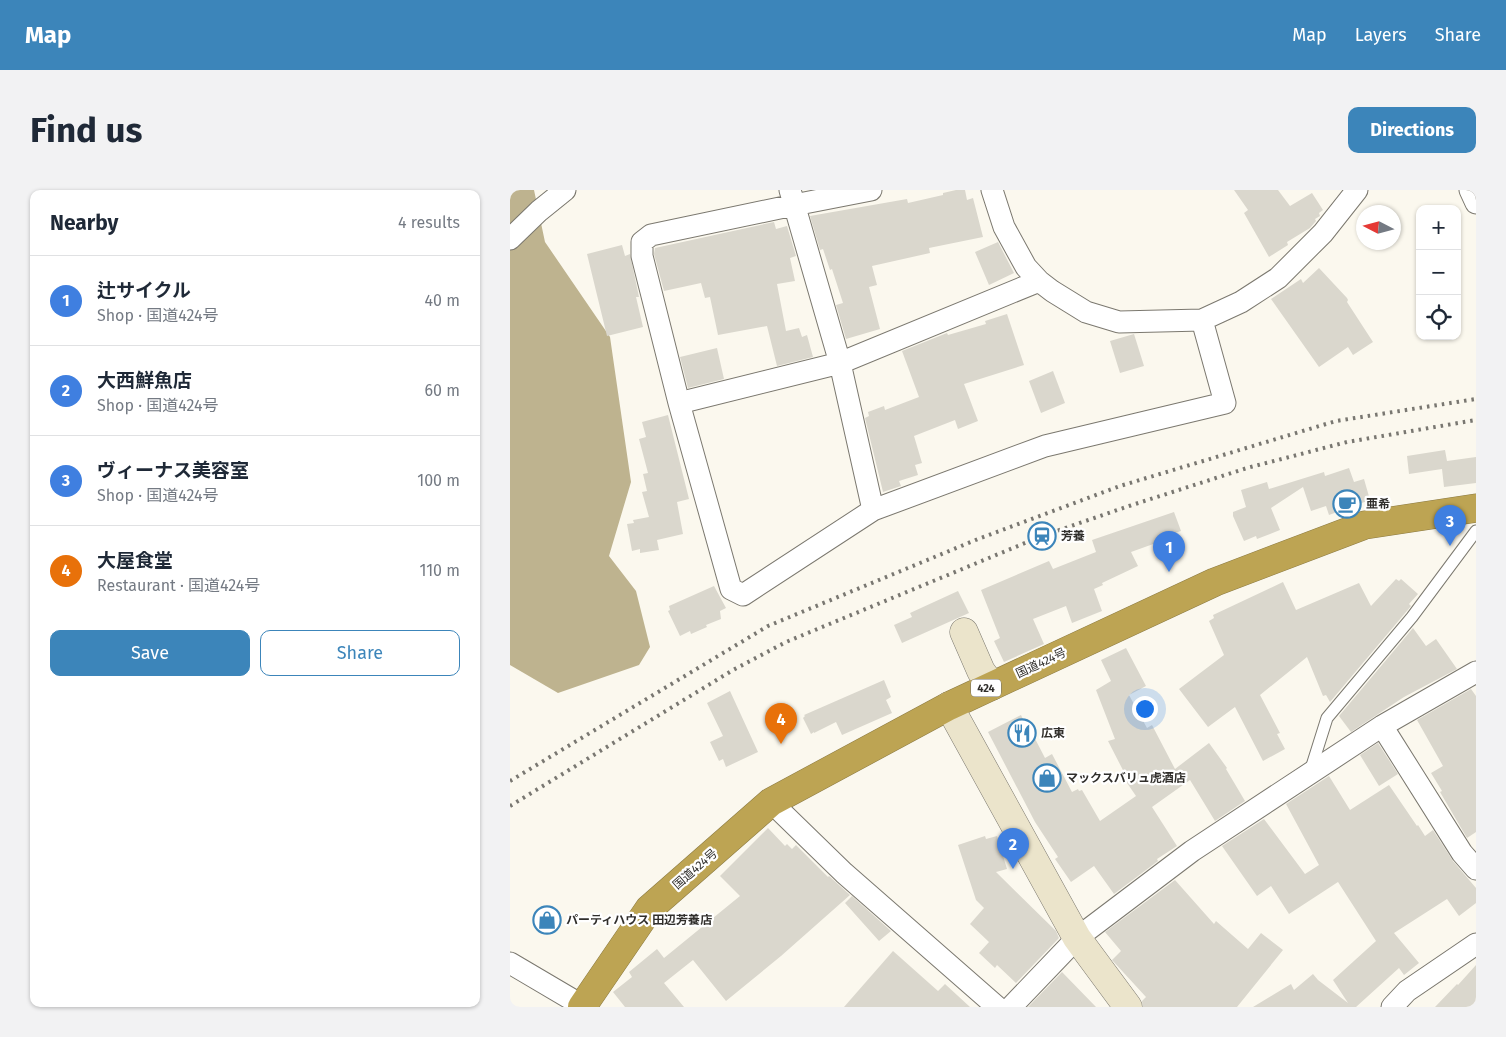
<!DOCTYPE html>
<meta charset="utf-8">
<style>
:root{--surface:#fff;--page:#f2f2f3;--text:#1f2937;--muted:#747a83;--line:#e0e1e3;--accent:#3c85ba}
body{margin:0;font-family:"Fira Sans","Noto Sans JP",sans-serif;background:var(--page);color:var(--text)}
.controls{position:absolute;right:15px;top:15px;display:grid;overflow:hidden;border-radius:10px;box-shadow:0 1px 4px #0004}
.controls button{width:45px;height:45px;display:grid;place-items:center;padding:0;border:0;border-bottom:1px solid var(--line);background:var(--surface);color:var(--text);font:25px sans-serif}
.compass{position:absolute;left:846px;top:15px;width:45px;height:45px;border-radius:50%;background:var(--surface);box-shadow:0 1px 4px #0004;rotate:276deg}
.you{position:absolute;left:634px;top:518px;width:18px;height:18px;margin:-12px;border:4px solid #fff;border-radius:50%;background:#1a73e8;box-shadow:0 0 0 8px #1a73e833}
.badge{display:grid;place-items:center;width:32px;height:32px;border-radius:50%;background:var(--accent);color:#fff;font-size:16px;font-weight:700}
.pin{position:absolute;translate:-50% -41px;filter:drop-shadow(0 1px 2px #0008)}
.pin::after{content:'';position:absolute;top:26px;width:18px;height:15px;background:inherit;clip-path:polygon(0 0,100% 0,50% 100%)}
.list{margin:0;padding:0;list-style:none}
h2{display:flex;justify-content:space-between;align-items:center;height:65px;margin:0;padding:0 20px;font-size:21px}
h2 small{font-size:16px;font-weight:400;color:var(--muted)}
.list li{display:grid;grid-template-columns:32px 1fr auto;gap:15px;align-items:center;box-sizing:border-box;height:90px;padding:0 20px;border-top:1px solid var(--line)}
.list b{display:block;font-size:19px;white-space:nowrap}
.list p{margin:0;font-size:16px;white-space:nowrap;color:var(--muted)}
.list em{font-size:16px;font-style:normal;color:var(--muted)}
.actions{display:flex;gap:10px;padding:15px 20px}
.actions a{flex:1;padding:11px 0;border:1px solid var(--accent);border-radius:10px;text-align:center;font-size:18px;color:var(--accent)}
.actions .main{background:var(--accent);color:#fff}
.icon{flex:none;width:28px;height:28px;fill:none;stroke:currentColor;stroke-width:2;stroke-linecap:round;stroke-linejoin:round}
.map{position:relative;flex:none;width:966px;height:817px;overflow:hidden;border-radius:10px}
header{display:flex;align-items:center;gap:30px;box-sizing:border-box;height:70px;padding:0 25px;background:var(--accent);color:#fff}
header strong{font-size:24px}
nav{display:flex;gap:28px;margin-inline-start:auto;font-size:18px}
.intro{display:flex;align-items:center;justify-content:space-between;box-sizing:border-box;height:120px;padding:0 30px}
h1{margin:0;font-size:35px}
.button{padding:12px 22px;border-radius:10px;background:var(--accent);color:#fff;font-size:18px;font-weight:700}
main{display:flex;gap:30px;padding:0 30px}
aside{flex:1;background:var(--surface);border-radius:10px;box-shadow:0 1px 4px #0004}
.map>svg:first-child{display:block}
.forest{fill:#beb38f}
.building{fill:#dad7cd}
.lines{fill:none;stroke-linecap:round;stroke-linejoin:round}
.lane-casing{stroke:#7b786f;stroke-width:13}
.street-casing{stroke:#7b786f;stroke-width:23}
.secondary-casing{stroke:#7b786f;stroke-width:29}
.highway-casing{stroke:#8c7b45;stroke-width:29}
.lane{stroke:#fff;stroke-width:11}
.street{stroke:#fff;stroke-width:21}
.secondary{stroke:#ebe4cb;stroke-width:28}
.highway{stroke:#bda453;stroke-width:28}
.rail{stroke:#797771;stroke-width:4;stroke-dasharray:2.5 5;stroke-linecap:butt}
.labels{text-anchor:middle;stroke-width:4.5;stroke-linejoin:round;paint-order:stroke}
.shield{fill:#fff;stroke:#6e6d6b;stroke-width:1}
.shield-label{font-size:11px;font-weight:bold;fill:#302e2b}
.poi-label{font-size:12px;font-weight:bold;fill:#302e2b;stroke:#fff;text-anchor:start}
.street-label{font-size:12px;fill:#302e2b;stroke:#fff}
</style>
<header>
<strong>Map</strong>
<nav><a>Map</a><a>Layers</a><a>Share</a></nav>
</header>
<div class="intro"><h1>Find us</h1><a class="button">Directions</a></div>
<main>
<aside>
<h2>Nearby<small>4 results</small></h2>
<ul class="list">
<li><span class="badge" style="background:#3f7fe0">1</span><div><b>辻サイクル</b><p>Shop · 国道424号</p></div><em>40 m</em></li>
<li><span class="badge" style="background:#3f7fe0">2</span><div><b>大西鮮魚店</b><p>Shop · 国道424号</p></div><em>60 m</em></li>
<li><span class="badge" style="background:#3f7fe0">3</span><div><b>ヴィーナス美容室</b><p>Shop · 国道424号</p></div><em>100 m</em></li>
<li><span class="badge" style="background:#e8710a">4</span><div><b>大屋食堂</b><p>Restaurant · 国道424号</p></div><em>110 m</em></li>
</ul>
<div class="actions"><a class="main">Save</a><a>Share</a></div>
</aside>
<div class="map">
<svg width="966" height="817" viewBox="0 0 966 817">
<rect width="100%" height="100%" fill="#fbf8ee"/>
<path class="forest" d="M0 0H24L35 52 100 147 121 292 99 366 126 401 140 457 129 475 48 503 0 475Z"/>
<path class="building" d="M446 0H455L457 10 463 8 473 47 419 58 420 63 362 76 367 95 359 97 370 139 336 149 326 115 333 113 322 79 320 80 313 59 310 60 300 26 397 9 398 13 433 5V3Z
M724 0H768L780 16 802 3 813 20 809 23 810 26 805 29 806 31 800 38 777 52 778 55 759 67 734 23 738 20Z
M264 32 266 39 277 36 286 66 280 68 285 91 267 94 276 141 289 138 292 147 297 145 303 167 267 176 257 136 208 145 200 107 195 108 191 93 154 101 144 64 145 58Z
M488 52 504 83 479 95 465 62Z
M112 55 115 66 120 64 129 107H126L133 137 97 146 77 64Z
M809 78 837 108 838 110 837 112 863 152 843 165 838 157 809 177 761 109 791 89 793 93Z
M497 124 514 175 454 194 468 231 448 239 445 230 404 246 412 273 405 275 408 285 389 291 391 296 373 302 355 228 359 226 358 222 374 216 375 220 409 207 392 161 437 143 438 145 476 134 475 131Z
M624 144 634 176 610 183 600 151Z
M207 158 214 189 178 198 170 167Z
M543 181 555 213 531 223 519 191Z
M158 225 179 309 167 312 173 344 147 350 149 360 130 363V359L122 361 117 334 124 333 123 330 139 327 132 302 137 301 133 284 138 283 129 249 136 247 132 232Z
M935 260 937 271 966 267V293L934 297 932 279 899 284 897 266Z
M839 278 844 292 854 289 860 310 819 325 816 316 801 321 793 297 761 318 770 340 747 349 746 346 734 351 723 326V322L736 317 731 300 757 292 759 299 814 282 815 286Z
M664 322 671 341 659 345 660 348 621 362 628 376 592 393 593 395 584 399 592 421 562 433 556 416 523 429 534 454 494 472 484 451 490 448 471 400 539 371 543 379 586 362 582 350Z
M886 389 889 391 891 389 908 404 899 414 901 416 896 422 820 512 816 505 813 506 797 467 750 505 770 543 767 544 775 559 753 571 725 517 698 537 669 499 714 465 699 431 704 428 703 425 773 392 786 420 849 393 861 416Z
M204 396 216 418 210 421 211 429 196 435 197 437 181 444 180 441 170 446 158 421 160 420 159 416Z
M448 401 459 423 392 453 384 435 402 427 400 423Z
M903 438 916 456 926 449 947 479 894 507 841 542 829 526Z
M616 458 636 496 619 505 637 538 642 535 665 579 699 553 717 578 716 579 735 611 705 631 680 590 642 617 667 656 647 669 648 671 604 704 584 676 561 692 545 669 548 667 525 632 478 542 511 525 518 540 520 539 535 568 542 564 562 602 568 599 569 601 572 600 590 631 626 606 615 590 617 588 598 551 605 549 586 500 601 491 591 470Z
M374 490 381 507 376 510 382 523 332 545 326 532 304 543V542L301 544 293 528 295 526 294 525Z
M961 499 966 506V642L957 648 930 602 932 601 921 583 933 576 907 530Z
M220 501 248 562 216 577 213 569 209 571 200 552 213 546 197 513Z
M868 553 888 584 869 596 850 565Z
M819 586 840 620 879 595 907 636 908 635 915 646 923 640 943 671 966 698V713L949 726 937 709 884 743 909 773 894 785 889 778 846 817H743L781 794 784 800 803 784 808 790 838 813 823 790 866 751 828 692 779 724 761 696 747 706 712 656 754 629 795 684 809 675 776 614Z
M258 638 275 656 277 654 282 659 286 655 318 687 319 686 340 705 271 766 216 811 183 770 154 793 174 817H115L103 802 122 787 119 782 147 759 154 768 230 706 210 686Z
M475 646 476 649 487 646 497 679 486 682 546 741 549 748 506 793 487 775 485 778 469 763 479 752 460 734 474 718 466 710 448 655Z
M665 690 704 734 706 731 738 759 751 743 773 760 727 817H633L632 811 636 807 602 770 611 761 595 742Z
M342 706 381 741 369 751 335 713Z
M383 761 428 801 435 794 460 817H334Z
M966 775V817H925L947 794 948 795Z
M552 782 586 817H518Z"/>
<g class="lines">
<g class="lane-casing">
<path id="lane" d="M800 582 817 528 902 427 966 341"/>
</g>
<g class="street-casing">
<path id="street" d="M280 0 330 173 363 320
M361 0 284 15 141 45 132 52V66L169 213 221 399 233 405 363 320 535 256 715 213 692 130
M482 0 494 37 516 77 529 91 542 101 576 122 609 132 692 130 731 112 768 88 813 43 847 0
M960 0 966 13
M0 49 29 21 55 0
M169 213 330 173 529 91
M872 536 952 663 966 679
M261 612 334 683 487 817
M0 773 73 816
M501 817 567 748 682 661 872 536 966 482
M882 817 897 801 966 754"/>
</g>
<g class="secondary-casing">
<path id="secondary" d="M454 442 471 481 482 496
M439 516 567 748 618 817"/>
</g>
<g class="highway-casing">
<path id="highway" d="M72 817 139 719 261 612 439 516 705 392 855 335 966 318"/>
</g>
<use href="#lane" class="lane"/>
<use href="#street" class="street"/>
<use href="#secondary" class="secondary"/>
<use href="#highway" class="highway"/>
<path class="rail" d="M0 591 258 436 468 349 610 296 826 231 966 209
M0 616 223 480 276 452 532 346 619 316 737 278 837 252 966 230"/>
</g>
<defs>
<g id="cafe-ring" transform="scale(1.4375)"><circle r="9.5" fill="#fff" stroke="#3c85ba" stroke-width="1.5"/><path d="M-5.5-4.5H6V0H3Q3 3.5 0 3.5H-2.5Q-5.5 3.5-5.5 0ZM3-3.2v2h1.7v-2ZM-6 4.5H4V6H-6Z" fill="#3c85ba"/></g>
<g id="station-ring" transform="scale(1.4375)"><circle r="9.5" fill="#fff" stroke="#3c85ba" stroke-width="1.5"/><path d="M-3-6H3Q5-6 5-4V2Q5 4 3 4L4.5 6H3L1.5 4h-3L-3 6H-4.5L-3 4Q-5 4-5 2V-4Q-5-6-3-6ZM-3.5-4v3h7v-3ZM-3.5 1v1.5H-2V1ZM2 1v1.5H3.5V1Z" fill="#3c85ba"/></g>
<g id="restaurant-ring" transform="scale(1.4375)"><circle r="9.5" fill="#fff" stroke="#3c85ba" stroke-width="1.5"/><path d="M-5-6h1v4h1v-4h1v4h1v-4h1v5L-1.5 .5V6h-2V.5L-5-1ZM5-6V6H3V1.5H1.5Q1.5-4 5-6Z" fill="#3c85ba"/></g>
<g id="shop-ring" transform="scale(1.4375)"><circle r="9.5" fill="#fff" stroke="#3c85ba" stroke-width="1.5"/><path d="M-5-2.5h2.3a2.7 3.5 0 0 1 5.4 0H5L5.5 6h-11ZM-1.5-2.5h3a1.5 2.3 0 0 0-3 0Z" fill="#3c85ba"/></g>
</defs>
<g fill-rule="evenodd">
<use href="#cafe-ring" x="837" y="314"/>
<use href="#station-ring" x="532" y="346"/>
<use href="#restaurant-ring" x="512" y="543"/>
<use href="#shop-ring" x="537" y="588"/>
<use href="#shop-ring" x="37" y="730"/>
</g>
<g class="labels">
<rect class="shield" x="461" y="489.5" width="30" height="17" rx="4"/>
<g class="shield-label">
<text x="476" y="502">424</text>
</g>
<g class="poi-label">
<text x="856" y="318">亜希</text>
<text x="551" y="350">芳養</text>
<text x="531" y="547">広東</text>
<text x="556" y="592">マックスバリュ虎酒店</text>
<text x="56" y="734">パーティハウス 田辺芳養店</text>
</g>
<g class="street-label">
<text transform="translate(531 473) rotate(-25)" y="4">国道424号</text>
<text transform="translate(185 679) rotate(-41)" y="4">国道424号</text>
</g>
</g>
</svg>
<div class="controls">
<button>+</button>
<button>−</button>
<button><svg class="icon" aria-label="locate" viewBox="0 0 24 24"><circle cx="12" cy="12" r="6"/><path d="M12 2v4M12 18v4M2 12h4M18 12h4"/></svg></button>
</div>
<svg class="compass" viewBox="-18 -18 36 36"><path d="M0-13l5 13h-10z" fill="#e53935"/><path d="M0 13l5-13h-10z" fill="#747a83"/></svg>
<div class="you"></div>
<div class="pin badge" style="left:659px;top:382px;background:#3f7fe0">1</div>
<div class="pin badge" style="left:503px;top:679px;background:#3f7fe0">2</div>
<div class="pin badge" style="left:940px;top:356px;background:#3f7fe0">3</div>
<div class="pin badge" style="left:271px;top:554px;background:#e8710a">4</div>
</div>
</main>
